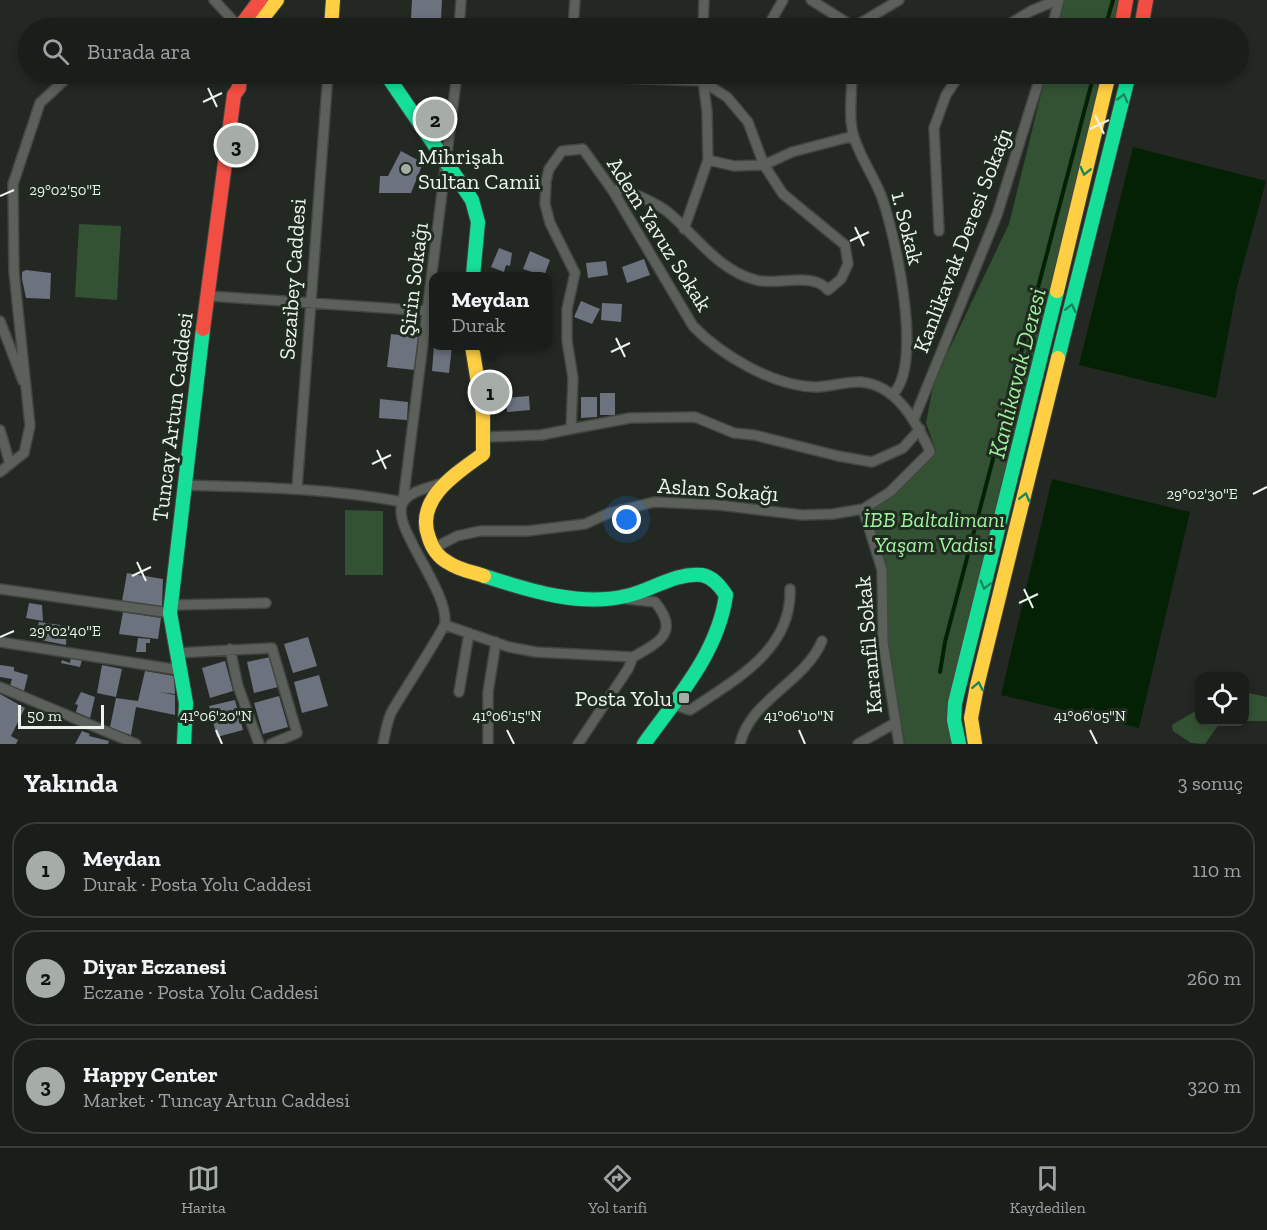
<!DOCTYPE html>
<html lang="tr">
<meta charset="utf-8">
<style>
:root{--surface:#1a1e1a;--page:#232723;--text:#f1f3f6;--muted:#9fa2a2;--line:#383c39;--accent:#a6aca6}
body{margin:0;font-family:"Zilla Slab",serif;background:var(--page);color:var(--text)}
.controls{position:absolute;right:18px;bottom:18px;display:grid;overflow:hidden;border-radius:12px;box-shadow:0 3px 9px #0003}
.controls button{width:54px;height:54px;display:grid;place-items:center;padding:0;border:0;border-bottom:2px solid var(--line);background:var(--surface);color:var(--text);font:30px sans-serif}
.scale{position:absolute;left:18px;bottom:15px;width:86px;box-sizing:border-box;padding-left:6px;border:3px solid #ecf3ec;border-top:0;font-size:16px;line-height:21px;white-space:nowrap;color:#ecf3ec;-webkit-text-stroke:4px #202b20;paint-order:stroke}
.you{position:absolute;left:627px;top:520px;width:21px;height:21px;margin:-15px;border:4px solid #fff;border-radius:50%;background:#1a73e8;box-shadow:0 0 0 9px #1a73e833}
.badge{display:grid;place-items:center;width:39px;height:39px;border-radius:50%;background:var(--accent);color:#111;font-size:20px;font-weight:700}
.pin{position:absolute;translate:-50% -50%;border:3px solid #fff;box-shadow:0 2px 6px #0006}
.popup{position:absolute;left:429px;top:272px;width:123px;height:78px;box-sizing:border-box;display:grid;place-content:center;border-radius:12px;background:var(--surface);filter:drop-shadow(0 2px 4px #0005);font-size:20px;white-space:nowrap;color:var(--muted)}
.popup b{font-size:22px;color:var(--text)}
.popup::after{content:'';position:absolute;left:50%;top:100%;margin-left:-12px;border:12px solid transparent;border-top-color:var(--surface)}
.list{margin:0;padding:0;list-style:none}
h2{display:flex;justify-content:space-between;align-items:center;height:78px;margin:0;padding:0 24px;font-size:26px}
h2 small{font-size:20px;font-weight:400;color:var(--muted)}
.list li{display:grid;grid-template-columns:39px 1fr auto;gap:18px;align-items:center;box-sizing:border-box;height:96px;margin:0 12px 12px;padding:0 12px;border:2px solid var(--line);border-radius:24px}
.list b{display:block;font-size:22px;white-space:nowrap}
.list p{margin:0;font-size:20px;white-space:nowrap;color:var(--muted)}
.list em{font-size:20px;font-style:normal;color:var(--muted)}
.icon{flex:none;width:33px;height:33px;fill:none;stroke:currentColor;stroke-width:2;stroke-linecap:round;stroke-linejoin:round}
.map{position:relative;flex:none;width:1267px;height:744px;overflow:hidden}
.search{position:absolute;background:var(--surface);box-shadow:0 3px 9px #0003;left:18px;right:18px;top:18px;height:66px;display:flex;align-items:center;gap:15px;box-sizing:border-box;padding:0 21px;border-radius:33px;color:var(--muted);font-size:22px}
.sheet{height:402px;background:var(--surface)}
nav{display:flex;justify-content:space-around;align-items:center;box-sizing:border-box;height:84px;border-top:2px solid var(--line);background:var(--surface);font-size:16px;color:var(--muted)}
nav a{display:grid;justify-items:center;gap:3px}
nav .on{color:var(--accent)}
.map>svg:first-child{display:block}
.green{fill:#335233}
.water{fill:#042106}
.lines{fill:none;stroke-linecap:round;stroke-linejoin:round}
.stream{stroke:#042106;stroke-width:4}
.building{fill:#6c727e}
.street-casing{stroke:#414641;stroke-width:12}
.fast-casing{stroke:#414641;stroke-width:16}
.slow-casing{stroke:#414641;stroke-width:16}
.jam-casing{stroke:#414641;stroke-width:16}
.street{stroke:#5c605b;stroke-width:9}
.fast{stroke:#16e098;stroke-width:14}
.slow{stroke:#ffcf43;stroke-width:14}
.jam{stroke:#f24e42;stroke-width:14}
.oneway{stroke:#1b865c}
.ticks{fill:none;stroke:#ecf3ec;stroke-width:2}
.poi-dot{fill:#a6aca6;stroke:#202b20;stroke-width:2}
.labels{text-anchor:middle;stroke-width:6;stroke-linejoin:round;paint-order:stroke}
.poi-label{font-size:22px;fill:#ecf3ec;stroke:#202b20;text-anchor:start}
.street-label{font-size:22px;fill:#ecf3ec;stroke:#202b20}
.park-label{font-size:22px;font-style:italic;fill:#9ff39f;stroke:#202b20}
.water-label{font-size:24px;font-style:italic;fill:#9cf09c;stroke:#202b20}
.ticks-label{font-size:15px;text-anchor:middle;fill:#ecf3ec;stroke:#202b20;stroke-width:6;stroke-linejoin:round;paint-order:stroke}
</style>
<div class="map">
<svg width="1267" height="744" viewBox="0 0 1267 744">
<rect width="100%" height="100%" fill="#232823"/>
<path class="green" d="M1066 0H1122L1115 28H1056L1061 3Z
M1046 74H1104L952 744H905L888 647 887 569 867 510 887 499 936 451 926 423 934 381 1009 224Z
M79 224 121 226 117 300 75 297Z
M345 510 383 511V575H345Z
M1244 692 1267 697V721H1245Z
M1199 709 1200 722H1227L1219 724 1205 744 1191 743 1173 731 1172 725Z"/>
<path class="water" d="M1133 147 1266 181 1237 287 1216 398 1079 365Z
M1052 479 1190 512 1139 728 1001 695Z"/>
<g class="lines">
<path class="stream" d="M1105 28 1113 0
M940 672 945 642 1094 74"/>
</g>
<path class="building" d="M412 0H442L441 20 411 18Z
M401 151 423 163 411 193H379L380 176H388Z
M499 248 512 253 510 266 506 265 504 272 491 267Z
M530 251 550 260 544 276 523 269Z
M644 259 650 275 627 283 622 267Z
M606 261 608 275 588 278 586 263Z
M26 270 51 273 50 299 26 298 22 279V272Z
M581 301 600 309 592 324 574 317Z
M602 303 622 304 621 322 601 320Z
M391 334 418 337 415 370 387 367Z
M434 346H452L449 373 432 371Z
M600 393H615V415H600Z
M529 396 530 410 507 412 506 398Z
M581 397H597V417L581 418Z
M380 399 408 402 407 420 379 418Z
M127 573 163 579 162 607 122 601Z
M29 603 42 605 43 621 26 618Z
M123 612 161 618 158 639 119 634Z
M39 622 67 626 66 645 35 639Z
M308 637 317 666 293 673 284 644Z
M138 638 150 639V643H146V652H136Z
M71 657 82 660 80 667 61 663 62 660 70 663Z
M270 657 278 687 254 693 247 662Z
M225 661 233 691 210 698 202 668Z
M0 665 14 667V671L28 675 24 691 10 686 12 679 0 677Z
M102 665 122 669 116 697 97 693Z
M145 671 174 676 175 694 159 692 175 695V715L136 707 131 735 116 730 110 727 116 698 138 701Z
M319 675 328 706 302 713 294 682Z
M81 692 95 697 90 718 76 712 78 705 75 704Z
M0 694 25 708 11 736 18 740 16 744H0Z
M279 696 288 727 263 734 254 703Z
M235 700 243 730 217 737 209 706Z
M82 731 90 734 89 736 109 741 108 744H75Z"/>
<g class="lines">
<g class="street-casing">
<path id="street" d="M214 0 240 28
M811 0 854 27
M854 27 899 0
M459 28 461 0
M573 28 575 0
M703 28 704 0
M767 28 783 0
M1003 28 1031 11 1057 0
M1052 28 1059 0
M518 74 702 81 727 97 748 122 764 165 783 194 845 245 848 264 841 279 828 290C813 271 777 286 756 280 718 270 697 237 669 213 656 202 638 196 623 189L613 191
M852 74C852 92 848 119 854 137 860 157 873 175 881 195 895 233 924 364 893 394
M389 76 424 74
M702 81 720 74
M708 160 734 166 764 165 792 152 853 136
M684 229 708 160 707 111 702 74
M939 231 934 128 946 95 960 74
M209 296 428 311
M0 321 23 381
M914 419 997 215 1041 74
M0 430 10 464
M486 437 541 435 571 429
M0 472 24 453 30 426 14 272 13 184 40 103 71 74
M183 485C257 487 329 488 403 502L457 74
M297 488 328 74
M863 509 882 570 883 642 899 744
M434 548 457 536 480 531H527L585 524 609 513 654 502 719 505 802 515 833 514 863 509 890 492 930 452 929 449C915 420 896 385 861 382 845 381 830 387 815 387 773 386 721 355 693 326L613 191 583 149 562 151 549 169 546 181 545 204 550 223 575 273 567 309V341L573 378 571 429 630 418 695 417 734 433 754 435 838 456 872 462 903 448 920 429
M0 589 170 613
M627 599 655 602C680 632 660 642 633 657
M171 605 266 603
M445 625 509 647 536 652 633 657 628 669 578 744
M0 642 179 670
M230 649 238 686 259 744
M176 653 272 648 297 733 271 744
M0 687 136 744
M459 692 469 633
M672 704 690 710C736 679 792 650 790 589
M383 744C385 734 387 722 391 713 399 698 444 630 445 623 448 587 387 523 404 501 412 490 432 487 445 482
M488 744V692L496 642
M740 744C750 700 805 682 822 641
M858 744 895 723"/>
</g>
<g class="fast-casing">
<path id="fast" d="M386 74 472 200 478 222 473 276
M1058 358 1129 74
M484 576C528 590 579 607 626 596 651 591 675 572 702 575 713 577 720 586 726 595 718 653 677 698 644 744
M184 744 186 703 170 613 203 329
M959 744 954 720 955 703 1057 291"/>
</g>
<g class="slow-casing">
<path id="slow" d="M255 28 277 0
M331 28 333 0
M1057 291 1109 74
M472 346 483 414V454C457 473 414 499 429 538 432 548 439 558 449 563 459 570 473 572 484 576
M975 744 971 718 977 686 1058 358"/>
</g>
<g class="jam-casing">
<path id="jam" d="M239 28 260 0
M1121 28 1126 0
M1141 28 1146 0
M203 329 234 95 239 88 240 74"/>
</g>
<use href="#street" class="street"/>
<use href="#fast" class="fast"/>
<use href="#slow" class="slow"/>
<use href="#jam" class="jam"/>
</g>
<defs><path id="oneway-chevron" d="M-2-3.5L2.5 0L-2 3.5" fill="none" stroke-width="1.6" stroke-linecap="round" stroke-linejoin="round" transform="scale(1.5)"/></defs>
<g class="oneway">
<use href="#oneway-chevron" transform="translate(1123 98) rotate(-75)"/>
<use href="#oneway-chevron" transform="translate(1085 171) rotate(103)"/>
<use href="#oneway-chevron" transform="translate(1071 308) rotate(-77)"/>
<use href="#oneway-chevron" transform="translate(1025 497) rotate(-76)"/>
<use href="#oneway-chevron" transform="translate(985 585) rotate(104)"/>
<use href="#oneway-chevron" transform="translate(978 686) rotate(-78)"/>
</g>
<path class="ticks" d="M208 88 217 107M203 102 222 93M1095 115 1104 134M1090 129 1109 120M0 196 14 190M855 227 864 246M850 241 869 232M616 338 625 357M611 352 630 343M377 450 386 469M372 464 391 455M1253 494 1267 487M137 562 146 581M132 576 151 567M1024 589 1033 608M1019 603 1038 594M0 637 14 631M216 730 222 744M507 730 514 744M799 730 805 744M1090 730 1097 744"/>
<g class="poi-dot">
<circle cx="406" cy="169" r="6"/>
<rect x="678" y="692" width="12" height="12" rx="3"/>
</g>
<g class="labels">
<g class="poi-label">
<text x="418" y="164">Mihrişah<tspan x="418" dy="25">Sultan Camii</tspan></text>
<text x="672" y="706" text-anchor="end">Posta Yolu</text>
</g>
<g class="street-label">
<text transform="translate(908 228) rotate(76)" y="8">1. Sokak</text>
<text transform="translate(660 234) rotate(58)" y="8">Adem Yavuz Sokak</text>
<text transform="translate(962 240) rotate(-69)" y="8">Kanlikavak Deresi Sokağı</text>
<text transform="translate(292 279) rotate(-86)" y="8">Sezaibey Caddesi</text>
<text transform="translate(413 279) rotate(-83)" y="8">Şirin Sokağı</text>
<text transform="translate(172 417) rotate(-83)" y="8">Tuncay Artun Caddesi</text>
<text transform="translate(718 489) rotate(4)" y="8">Aslan Sokağı</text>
<text transform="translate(868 645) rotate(-95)" y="8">Karanfil Sokak</text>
</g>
<g class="park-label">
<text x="934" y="527">İBB Baltalimanı<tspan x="934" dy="25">Yaşam Vadisi</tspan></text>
</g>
<g class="water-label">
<text transform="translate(1017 373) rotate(-76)" y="8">Kanlıkavak Deresi</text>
</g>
</g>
<g class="ticks-label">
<text x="65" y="195">29°02'50"E</text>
<text x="1202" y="499">29°02'30"E</text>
<text x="65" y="636">29°02'40"E</text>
<text x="216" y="721">41°06'20"N</text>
<text x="507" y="721">41°06'15"N</text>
<text x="799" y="721">41°06'10"N</text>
<text x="1090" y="721">41°06'05"N</text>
</g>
</svg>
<div class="controls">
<button><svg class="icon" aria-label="locate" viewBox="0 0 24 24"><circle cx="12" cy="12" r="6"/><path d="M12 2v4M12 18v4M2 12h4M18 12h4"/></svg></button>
</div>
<div class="scale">50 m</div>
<div class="you"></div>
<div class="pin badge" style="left:490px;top:392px">1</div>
<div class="popup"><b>Meydan</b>Durak</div>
<div class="pin badge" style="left:435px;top:119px">2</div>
<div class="pin badge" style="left:236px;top:145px">3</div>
<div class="search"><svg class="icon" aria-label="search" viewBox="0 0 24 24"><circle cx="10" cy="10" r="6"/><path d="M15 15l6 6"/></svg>Burada ara</div>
</div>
<section class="sheet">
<h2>Yakında<small>3 sonuç</small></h2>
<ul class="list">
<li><span class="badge">1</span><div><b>Meydan</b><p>Durak · Posta Yolu Caddesi</p></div><em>110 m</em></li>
<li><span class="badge">2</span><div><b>Diyar Eczanesi</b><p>Eczane · Posta Yolu Caddesi</p></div><em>260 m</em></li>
<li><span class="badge">3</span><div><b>Happy Center</b><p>Market · Tuncay Artun Caddesi</p></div><em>320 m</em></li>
</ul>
</section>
<nav>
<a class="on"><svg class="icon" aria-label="map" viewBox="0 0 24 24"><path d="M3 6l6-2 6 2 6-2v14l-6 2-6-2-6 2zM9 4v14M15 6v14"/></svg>Harita</a>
<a><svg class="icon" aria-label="directions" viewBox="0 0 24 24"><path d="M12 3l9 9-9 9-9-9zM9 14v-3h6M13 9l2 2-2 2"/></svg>Yol tarifi</a>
<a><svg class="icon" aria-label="saved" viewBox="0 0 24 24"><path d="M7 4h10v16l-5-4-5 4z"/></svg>Kaydedilen</a>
</nav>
